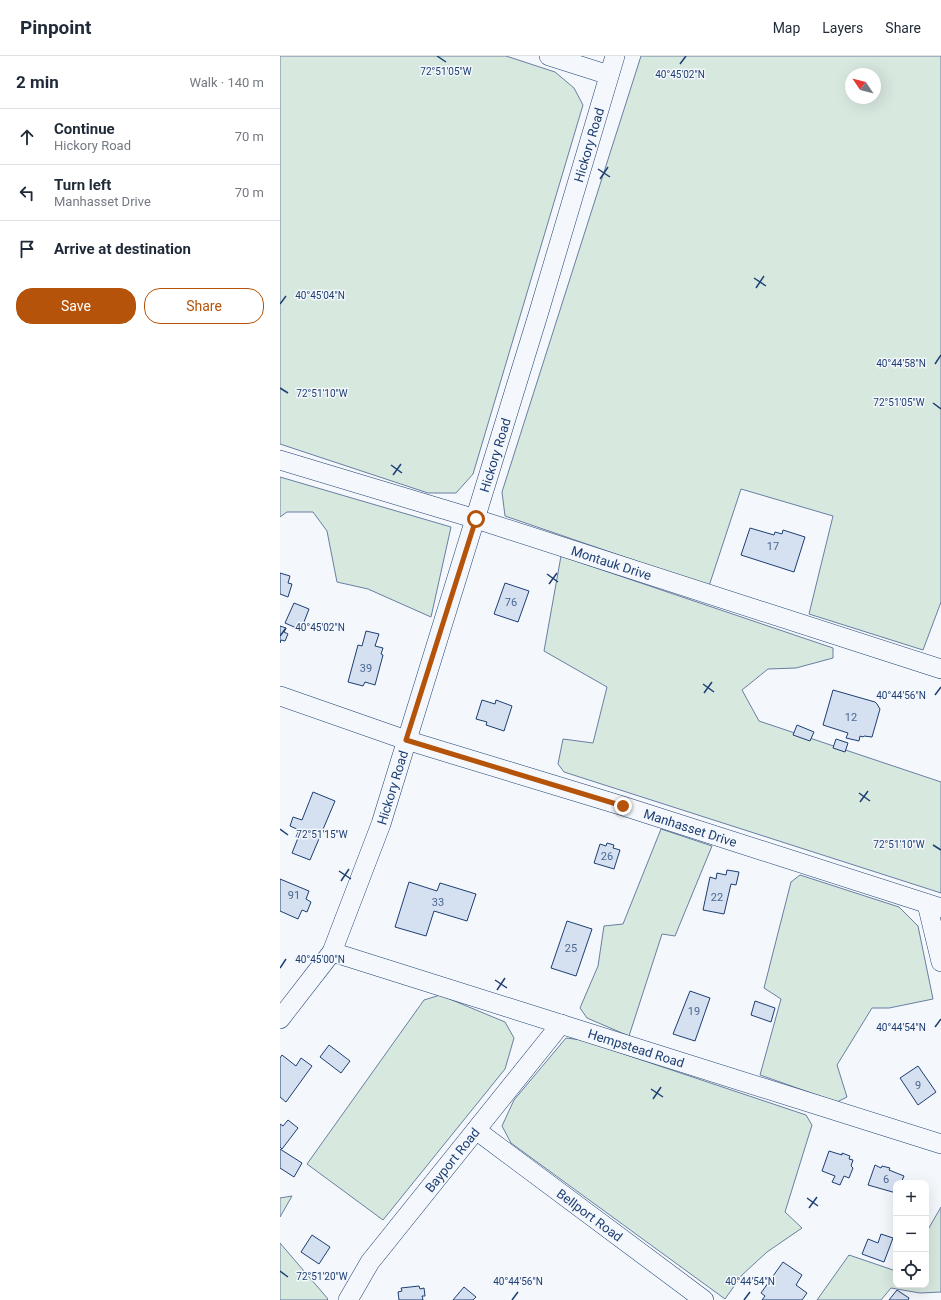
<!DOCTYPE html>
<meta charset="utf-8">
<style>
:root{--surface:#fff;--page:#f2f2f3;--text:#1f2937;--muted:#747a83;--line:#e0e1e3;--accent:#b45309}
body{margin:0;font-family:Roboto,sans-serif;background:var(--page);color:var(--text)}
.controls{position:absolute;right:12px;bottom:12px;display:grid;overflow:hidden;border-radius:8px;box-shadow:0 4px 16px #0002}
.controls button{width:36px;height:36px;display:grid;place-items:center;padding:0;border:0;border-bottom:1px solid var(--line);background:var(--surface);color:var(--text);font:20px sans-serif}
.compass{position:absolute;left:565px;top:12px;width:36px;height:36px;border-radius:50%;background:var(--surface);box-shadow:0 4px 16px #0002;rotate:305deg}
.stop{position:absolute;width:12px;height:12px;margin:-9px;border:3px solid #b45309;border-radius:50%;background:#fff}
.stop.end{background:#b45309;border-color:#fff;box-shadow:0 1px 4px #0008}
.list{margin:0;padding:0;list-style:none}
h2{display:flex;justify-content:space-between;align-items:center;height:52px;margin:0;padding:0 16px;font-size:17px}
h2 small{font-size:13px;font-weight:400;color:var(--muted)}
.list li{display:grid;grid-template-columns:26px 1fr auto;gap:12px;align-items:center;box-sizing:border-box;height:56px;padding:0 16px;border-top:1px solid var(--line)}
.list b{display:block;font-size:15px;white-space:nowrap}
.list p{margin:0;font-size:13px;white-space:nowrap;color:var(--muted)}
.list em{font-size:13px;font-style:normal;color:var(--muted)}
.actions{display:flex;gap:8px;padding:12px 16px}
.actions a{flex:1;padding:9px 0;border:1px solid var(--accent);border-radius:16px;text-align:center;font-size:14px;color:var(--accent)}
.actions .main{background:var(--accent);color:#fff}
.icon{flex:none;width:22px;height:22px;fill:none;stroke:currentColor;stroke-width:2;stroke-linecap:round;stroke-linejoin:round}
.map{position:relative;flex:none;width:661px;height:1244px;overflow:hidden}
header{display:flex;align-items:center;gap:24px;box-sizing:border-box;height:56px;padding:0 20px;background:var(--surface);border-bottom:1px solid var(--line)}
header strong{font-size:19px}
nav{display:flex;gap:22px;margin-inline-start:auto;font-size:14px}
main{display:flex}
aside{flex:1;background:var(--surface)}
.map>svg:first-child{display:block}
.green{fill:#d7e8df;stroke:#687fa3;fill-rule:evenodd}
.building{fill:#d5e0f0;stroke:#1d3f73}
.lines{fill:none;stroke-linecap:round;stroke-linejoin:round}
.street-casing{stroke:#1d3f73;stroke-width:20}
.street{stroke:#f4f7fb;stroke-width:19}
.route{stroke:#b45309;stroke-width:5}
.ticks{fill:none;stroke:#1d3f73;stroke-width:1.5}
.labels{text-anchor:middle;stroke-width:3;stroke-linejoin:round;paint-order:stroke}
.number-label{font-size:11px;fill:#4b6792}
.street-label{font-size:13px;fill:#1d3f73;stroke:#f4f7fb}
.ticks-label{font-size:10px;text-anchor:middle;fill:#1d3f73;stroke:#f4f7fb;stroke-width:3;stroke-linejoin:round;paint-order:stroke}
</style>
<header>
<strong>Pinpoint</strong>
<nav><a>Map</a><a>Layers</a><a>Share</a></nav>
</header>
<main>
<aside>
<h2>2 min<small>Walk · 140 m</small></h2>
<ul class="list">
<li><svg class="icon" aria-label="ahead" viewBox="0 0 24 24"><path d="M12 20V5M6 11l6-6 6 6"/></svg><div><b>Continue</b><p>Hickory Road</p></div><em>70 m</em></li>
<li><svg class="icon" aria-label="left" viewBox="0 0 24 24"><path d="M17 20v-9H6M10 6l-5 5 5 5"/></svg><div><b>Turn left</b><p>Manhasset Drive</p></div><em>70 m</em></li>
<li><svg class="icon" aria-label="arrive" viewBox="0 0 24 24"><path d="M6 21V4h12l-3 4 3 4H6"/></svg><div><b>Arrive at destination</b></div></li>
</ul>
<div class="actions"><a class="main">Save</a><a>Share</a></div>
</aside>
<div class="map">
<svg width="661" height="1244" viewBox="0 0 661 1244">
<rect width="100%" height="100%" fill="#f4f7fb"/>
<path class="green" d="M0 0H226L275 16 294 32 303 49 193 418 176 437H148L0 388Z
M361 0H661V546L643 594 529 558 553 460 461 433 429 530 225 460 222 436ZM571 18H595V42H571Z
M0 421 171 471 151 561 88 533 57 526 47 475 33 456H7L0 461Z
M281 500 553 592V602L516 612 488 613 462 634 479 665 661 726V837L284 716 278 708 283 683 313 687 327 631 264 595Z
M381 773 432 790 395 880 382 878 349 980 307 962 300 952 318 910 324 870 343 868Z
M520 819 619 851 638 870 653 943 609 952H592L557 1009 567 1041 557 1046 480 1019 501 943 484 932 511 826Z
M160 939 225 966 234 982 225 1013 103 1164 27 1108 144 944Z
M286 982 302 984 526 1059 532 1069 505 1156 522 1172 487 1196 462 1219 445 1243 231 1087 222 1070 234 1044Z
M12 1140 0 1161V1142Z
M661 1151V1236L640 1237 611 1232 601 1244H537L569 1199 616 1215V1229H646V1177Z
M0 1187 48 1243 47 1244H0Z"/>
<path class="building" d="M470 472 494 479 495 476 502 478 503 474 525 481 514 516 461 499Z
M0 517 10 520 8 527 12 528 8 541 0 538Z
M225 527 249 535 238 566 214 558Z
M14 547 29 553 21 574 5 567Z
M0 570 6 572 4 576 8 578 5 585 1 584 0 587Z
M86 575 99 578 95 590 103 592 101 598 103 599 95 629 85 626 83 630 68 626 78 589 82 590Z
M553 634 595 646 597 648 600 653 592 681 584 680 583 681 580 680 579 685 566 682 568 677 543 669Z
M202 644 215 648 216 644 232 650 224 675 206 669 207 666 196 663Z
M517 669 534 676 530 685 513 679Z
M556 683 568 687 565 696 553 692Z
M33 736 55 745 30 804 12 797 18 782 16 781 19 774 10 770 13 761 22 764Z
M327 787 334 789 333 792 340 794 334 813 314 807 320 788 326 790Z
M447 814 459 816 456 829 451 828 444 858 423 854 430 821 436 823 437 817 446 819Z
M0 823 29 835 26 843 31 846 27 856 22 854 18 863 0 855Z
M129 826 157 835 160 827 196 838 187 865 154 855 146 880 115 871Z
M287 865 312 873 296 920 271 912Z
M410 935 430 942 415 985 393 978Z
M475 945 495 952 491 966 471 959Z
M49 989 70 1005 61 1017 40 1001Z
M2 999 16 1010 21 1002 32 1010 6 1046 0 1041V1002Z
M638 1010 656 1036 638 1049 620 1022Z
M8 1064 18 1072 2 1093 0 1091V1068L3 1070Z
M0 1093 22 1107 14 1121 0 1112Z
M549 1095 562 1099V1097L570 1100 569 1103 573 1104 571 1110 573 1112 569 1122 564 1120 560 1129 552 1126 555 1120 542 1115Z
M595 1109 601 1112 602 1110 610 1112 609 1114 624 1120 621 1127H616V1137L588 1129Z
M601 1178 613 1182 604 1206 582 1198 588 1183 598 1187Z
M32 1179 50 1191 39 1208 21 1196Z
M503 1206 522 1219 516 1229 527 1237 522 1244H482L485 1240 481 1237Z
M139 1230 140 1233 144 1232 145 1240H142L143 1244H119L118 1236 122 1235 121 1232Z
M184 1231 196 1241 193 1244H173Z
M617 1234 629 1242 628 1244H609Z"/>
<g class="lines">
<g class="street-casing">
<g id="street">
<path d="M269 0 329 19"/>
<path id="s1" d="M0 404 196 463 661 613"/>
<path id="s2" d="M0 640 126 684 343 750 661 852"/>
<path d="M647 848 661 906"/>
<path id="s3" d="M52 896 661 1088"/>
<path id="s4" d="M0 963 52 896 101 768 258 259 335 0"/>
<path id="s5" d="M196 1074 424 1244"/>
<path id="s6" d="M68 1244 90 1206 281 968"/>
</g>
</g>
<use href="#street" class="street"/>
</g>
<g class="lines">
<path class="route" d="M196 463 126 684 343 750"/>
</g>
<path class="ticks" d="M157 0 166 6M400 8 406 0M318 113 330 121M320 123 328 111M474 222 486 230M476 232 484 220M0 248 6 240M655 308 661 299M0 332 8 337M653 347 661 353M111 409 122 417M113 419 121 408M267 518 278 526M269 528 277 517M0 580 6 572M423 628 434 636M424 637 432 626M655 639 661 631M579 737 590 745M580 746 588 735M0 773 8 779M653 789 661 794M59 815 71 823M61 825 69 813M0 912 6 903M215 924 227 932M217 934 225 922M655 971 661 963M371 1033 383 1041M373 1043 381 1031M527 1142 538 1150M529 1152 537 1141M0 1215 8 1221M232 1244 238 1236M464 1244 470 1236"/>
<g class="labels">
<g class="number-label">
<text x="493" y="494">17</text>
<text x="231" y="550">76</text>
<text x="86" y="616">39</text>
<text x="571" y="665">12</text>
<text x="327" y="804">26</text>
<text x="14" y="843">91</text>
<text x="437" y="845">22</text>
<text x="158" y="850">33</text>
<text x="291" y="896">25</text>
<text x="414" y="959">19</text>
<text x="638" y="1033">9</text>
<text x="606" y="1127">6</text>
</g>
<g class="street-label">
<text dy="5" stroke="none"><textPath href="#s4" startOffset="932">Hickory Road</textPath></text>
<text dy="5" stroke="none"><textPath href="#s4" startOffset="608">Hickory Road</textPath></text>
<text dy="5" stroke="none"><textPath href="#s1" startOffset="347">Montauk Drive</textPath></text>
<text dy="5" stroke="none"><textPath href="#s4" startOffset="260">Hickory Road</textPath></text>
<text dy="5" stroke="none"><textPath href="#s2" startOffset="431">Manhasset Drive</textPath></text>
<text dy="5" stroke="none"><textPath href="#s3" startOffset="319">Hempstead Road</textPath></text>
<text dy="5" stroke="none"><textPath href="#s6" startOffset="175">Bayport Road</textPath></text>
<text dy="5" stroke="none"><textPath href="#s5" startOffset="142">Bellport Road</textPath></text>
</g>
</g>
<g class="ticks-label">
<text x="166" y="19">72°51'05"W</text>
<text x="400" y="22">40°45'02"N</text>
<text x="40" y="243">40°45'04"N</text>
<text x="621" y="311">40°44'58"N</text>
<text x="42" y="341">72°51'10"W</text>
<text x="619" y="350">72°51'05"W</text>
<text x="40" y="575">40°45'02"N</text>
<text x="621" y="643">40°44'56"N</text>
<text x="42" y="782">72°51'15"W</text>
<text x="619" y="792">72°51'10"W</text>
<text x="40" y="907">40°45'00"N</text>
<text x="621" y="975">40°44'54"N</text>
<text x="42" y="1224">72°51'20"W</text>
<text x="238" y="1229">40°44'56"N</text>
<text x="470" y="1229">40°44'54"N</text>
</g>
</svg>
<div class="controls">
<button>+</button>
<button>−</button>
<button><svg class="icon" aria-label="locate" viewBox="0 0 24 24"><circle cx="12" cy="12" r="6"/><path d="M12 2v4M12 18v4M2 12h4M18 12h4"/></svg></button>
</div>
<svg class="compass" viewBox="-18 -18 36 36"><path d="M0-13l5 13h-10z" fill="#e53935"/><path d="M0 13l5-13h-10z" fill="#747a83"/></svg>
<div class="stop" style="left:196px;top:463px"></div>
<div class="stop end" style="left:343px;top:750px"></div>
</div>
</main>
